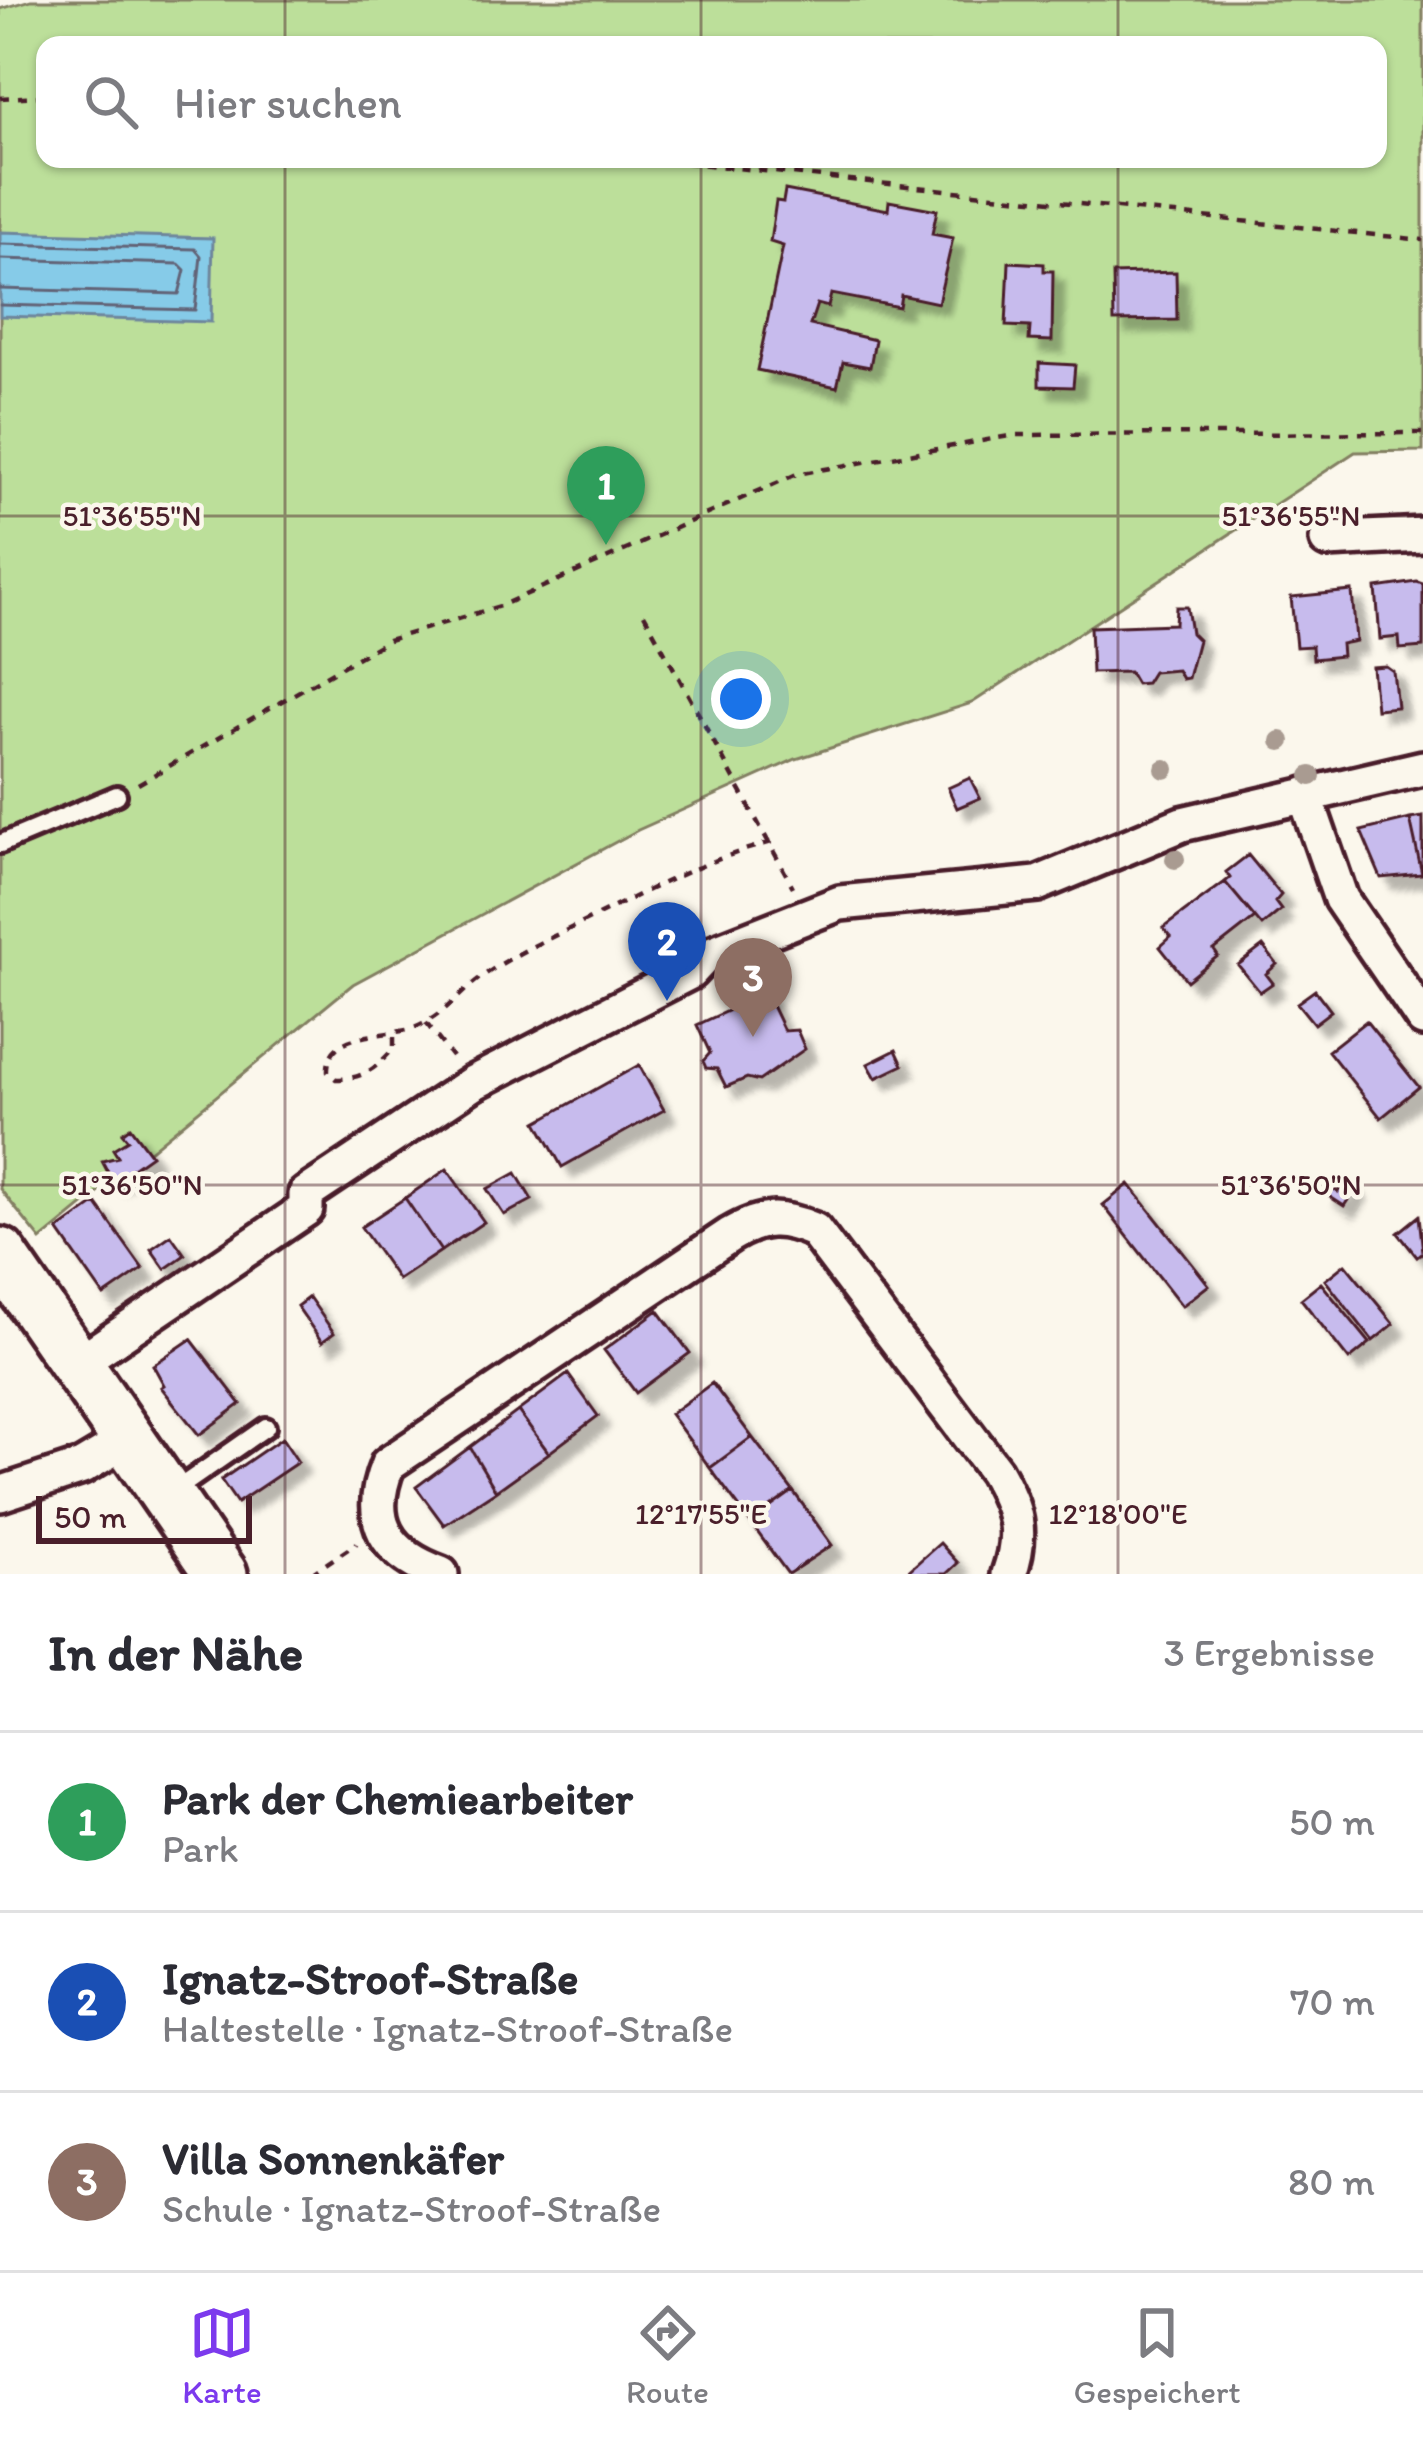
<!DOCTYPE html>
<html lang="de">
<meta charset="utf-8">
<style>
:root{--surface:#fff;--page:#f7f7f7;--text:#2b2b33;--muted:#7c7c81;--line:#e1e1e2;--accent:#7c3aed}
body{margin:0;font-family:Itim,sans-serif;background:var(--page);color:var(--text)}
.scale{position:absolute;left:36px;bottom:30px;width:216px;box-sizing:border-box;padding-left:12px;border:6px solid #4a1f2b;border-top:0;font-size:33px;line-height:42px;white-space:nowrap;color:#4a1f2b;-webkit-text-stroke:9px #fbf7ec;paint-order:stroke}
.you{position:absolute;left:741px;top:699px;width:42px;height:42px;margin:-30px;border:9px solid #fff;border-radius:50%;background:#1a73e8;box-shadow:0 0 0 18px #1a73e833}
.badge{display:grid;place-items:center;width:78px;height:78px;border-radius:50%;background:var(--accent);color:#fff;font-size:39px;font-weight:700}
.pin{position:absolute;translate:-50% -99px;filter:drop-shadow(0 3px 6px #0008)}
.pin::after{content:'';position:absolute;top:63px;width:42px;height:36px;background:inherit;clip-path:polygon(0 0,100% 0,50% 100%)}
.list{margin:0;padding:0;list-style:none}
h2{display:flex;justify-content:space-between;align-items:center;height:156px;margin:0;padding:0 48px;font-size:51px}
h2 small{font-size:39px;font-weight:400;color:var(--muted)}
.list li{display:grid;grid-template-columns:78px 1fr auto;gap:36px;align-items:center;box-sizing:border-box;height:180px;padding:0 48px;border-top:3px solid var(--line)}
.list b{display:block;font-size:45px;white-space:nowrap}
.list p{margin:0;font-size:39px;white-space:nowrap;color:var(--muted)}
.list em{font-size:39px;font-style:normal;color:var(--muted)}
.icon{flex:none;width:66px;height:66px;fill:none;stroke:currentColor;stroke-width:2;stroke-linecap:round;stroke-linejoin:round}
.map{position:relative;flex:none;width:1423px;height:1574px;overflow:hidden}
.search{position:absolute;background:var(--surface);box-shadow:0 3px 9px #0004;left:36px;right:36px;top:36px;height:132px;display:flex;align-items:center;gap:30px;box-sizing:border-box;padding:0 42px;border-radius:24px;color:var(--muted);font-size:45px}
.sheet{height:696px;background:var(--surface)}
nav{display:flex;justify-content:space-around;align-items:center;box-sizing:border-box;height:168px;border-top:3px solid var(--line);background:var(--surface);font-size:33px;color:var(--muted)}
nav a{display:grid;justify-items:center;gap:6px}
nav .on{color:var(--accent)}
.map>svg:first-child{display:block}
.green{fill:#bcdf9a;stroke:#837f62;stroke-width:3;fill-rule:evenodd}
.water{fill:#86cbe8;stroke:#6e869c;stroke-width:3}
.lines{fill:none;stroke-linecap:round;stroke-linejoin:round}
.shore{stroke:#626477;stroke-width:3}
.building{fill:#c7bbed;stroke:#4a1f2b;stroke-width:3;filter:url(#shadow)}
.service-casing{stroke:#4a1f2b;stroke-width:26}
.minor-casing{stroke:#4a1f2b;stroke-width:42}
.primary-casing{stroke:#4a1f2b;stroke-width:60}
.path{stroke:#4a1f2b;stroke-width:4.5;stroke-dasharray:9 9;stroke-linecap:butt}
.service{stroke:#fbf7ec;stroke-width:16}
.minor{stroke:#fbf7ec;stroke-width:33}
.primary{stroke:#fbf7ec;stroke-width:51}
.tree{fill:#a99b91}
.ticks{fill:none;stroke:#4a1f2b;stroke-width:3;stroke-opacity:0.45}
.ticks-label{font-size:30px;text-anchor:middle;fill:#4a1f2b;stroke:#fbf7ec;stroke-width:9;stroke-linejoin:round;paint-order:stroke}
</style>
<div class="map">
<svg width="1423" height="1574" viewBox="0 0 1423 1574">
<defs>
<filter id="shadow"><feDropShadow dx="11" dy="11" stdDeviation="3" flood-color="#0004"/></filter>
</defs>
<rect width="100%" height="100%" fill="#fbf7ec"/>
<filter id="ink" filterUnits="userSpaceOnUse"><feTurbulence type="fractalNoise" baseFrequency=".00833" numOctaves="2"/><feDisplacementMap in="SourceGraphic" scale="24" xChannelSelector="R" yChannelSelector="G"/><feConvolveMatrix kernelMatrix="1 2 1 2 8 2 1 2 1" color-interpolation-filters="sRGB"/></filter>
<g filter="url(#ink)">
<path class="green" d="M31 0H1423V451L1355 452 972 703 796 759 638 830 353 984 41 1240 0 1189V9ZM45 45H1378V159H45Z"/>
<path class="water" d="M0 232 213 238 211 322 0 316Z"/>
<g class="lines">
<path class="shore" d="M0 244 195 249 201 256 195 310 0 305
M0 259 179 264 185 270 179 294 0 289"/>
</g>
<path class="building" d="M785 190 888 210 889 201 937 210 932 234 953 238 938 303 901 295 899 307 831 294 828 307 817 304 810 325 875 340 870 367 843 362 837 387 757 370 783 246 770 242 776 201 783 202Z
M1009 262 1044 264V271H1053L1052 341 1029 340 1030 327 1006 326Z
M1176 272 1177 320 1114 321 1113 274Z
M1039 363 1075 365 1073 387 1039 386Z
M1417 582 1423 584V647L1400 649 1399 637 1380 639 1376 588Z
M1352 591 1356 641 1341 644 1342 656 1313 659 1312 646 1296 647 1291 597Z
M1176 607H1187L1191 633 1198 640 1188 678 1182 679 1177 670 1153 672 1146 683 1136 684 1129 672 1092 673 1090 627 1175 624Z
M1386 666 1393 671 1397 707 1376 709 1372 667Z
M970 778 980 798 957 808 948 788Z
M1423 817V874H1422L1410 819Z
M1410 819 1422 874 1381 878 1361 831Z
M1248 855 1281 895 1275 902 1281 910 1262 926 1225 882 1230 878 1226 872Z
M1225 882 1255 918 1214 950 1218 956 1187 981 1160 947 1171 937 1163 928Z
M1263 946 1277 964 1266 974 1273 983 1260 992 1238 965Z
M1315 990 1331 1011 1314 1024 1297 1003Z
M766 993 784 1031 797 1030 805 1049 759 1081 747 1078 726 1087 717 1069 706 1068 703 1061 710 1053 697 1025Z
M1366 1021 1419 1087 1381 1118 1328 1051Z
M896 1050 903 1065 876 1078 868 1064Z
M639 1065 664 1110 562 1167 537 1122Z
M130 1127 151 1155 113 1182 102 1161 118 1157 113 1149 128 1140 122 1133Z
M447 1169 484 1222 441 1251 405 1198Z
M516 1173 532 1200 504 1215 487 1189Z
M1345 1181 1356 1188 1344 1206 1324 1193 1329 1186 1338 1192Z
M1129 1184 1209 1285 1182 1306 1103 1205Z
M405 1198 441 1251 398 1280 361 1227Z
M96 1203 143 1269 104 1296 58 1230Z
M1419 1216 1423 1252 1417 1257 1398 1233Z
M171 1235 185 1255 165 1269 151 1249Z
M1345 1264 1394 1324 1373 1341 1325 1280Z
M1321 1283 1370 1343 1349 1360 1301 1299Z
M309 1297 334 1333 322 1342 297 1306Z
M658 1310 690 1353 636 1393 604 1350Z
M191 1339 241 1404 199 1435 161 1387 164 1385 153 1365Z
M568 1374 598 1416 549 1453 518 1411Z
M712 1383 752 1437 710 1468 670 1414Z
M518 1411 549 1453 496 1491 470 1447Z
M752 1437 793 1491 750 1522 710 1468Z
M282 1438 298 1462 237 1503 221 1480Z
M470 1447 496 1491 444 1525 416 1487Z
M793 1491 832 1545 788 1574 750 1522Z
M940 1543 958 1563 946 1574H905Z"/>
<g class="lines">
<g class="service-casing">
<path id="service" d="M0 844 117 795
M173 1492 266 1427"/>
</g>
<g class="minor-casing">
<path id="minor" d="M1327 540 1423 535
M1305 795 1341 899 1423 1019
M77 1364 306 1209V1194L473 1083 690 972 705 956 840 903 1037 884 1182 824 1423 768
M0 1494 82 1467 129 1439
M441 1574C385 1554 365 1520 388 1464L730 1235C762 1216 780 1216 814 1230L995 1471C1016 1508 1024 1532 1009 1574"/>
</g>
<g class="primary-casing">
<path id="primary" d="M0 1254 221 1574"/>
</g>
<path class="path" d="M0 98 45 96
M650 159 1423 240
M644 614 793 887
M138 784 388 640 500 606 797 474 1015 435 1423 433
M426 1023 452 1057
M394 1037V1048C376 1068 364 1079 336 1079L328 1072C326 1025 394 1041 423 1024 445 1013 461 992 480 978 516 952 555 936 594 917 654 887 708 859 772 842
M311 1574 357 1543"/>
<use href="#service" class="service"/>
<use href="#minor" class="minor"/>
<use href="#primary" class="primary"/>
</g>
<g class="tree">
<circle cx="1281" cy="741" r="10"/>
<circle cx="1165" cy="769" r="10"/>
<circle cx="1311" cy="776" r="10"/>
<circle cx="1175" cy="859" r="10"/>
</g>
</g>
<path class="ticks" d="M285 0V45M701 0V45M1118 0V45M285 159V1574M701 159V1574M1118 159V1574M0 516H1423M0 1185H1423"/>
<g class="ticks-label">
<text x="132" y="526">51°36'55"N</text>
<text x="1291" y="526">51°36'55"N</text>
<text x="132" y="1195">51°36'50"N</text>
<text x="1291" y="1195">51°36'50"N</text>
<text x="701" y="1524">12°17'55"E</text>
<text x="1118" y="1524">12°18'00"E</text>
</g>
</svg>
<div class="scale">50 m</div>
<div class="you"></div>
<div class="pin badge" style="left:606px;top:545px;background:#2e9e5b">1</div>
<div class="pin badge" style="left:667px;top:1001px;background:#1a4fb4">2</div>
<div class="pin badge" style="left:753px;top:1037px;background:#8d6e63">3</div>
<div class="search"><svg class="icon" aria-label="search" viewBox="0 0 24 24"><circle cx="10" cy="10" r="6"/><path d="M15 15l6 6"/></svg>Hier suchen</div>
</div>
<section class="sheet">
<h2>In der Nähe<small>3 Ergebnisse</small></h2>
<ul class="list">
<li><span class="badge" style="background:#2e9e5b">1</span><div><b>Park der Chemiearbeiter</b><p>Park</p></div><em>50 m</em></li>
<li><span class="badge" style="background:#1a4fb4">2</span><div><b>Ignatz-Stroof-Straße</b><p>Haltestelle · Ignatz-Stroof-Straße</p></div><em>70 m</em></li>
<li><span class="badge" style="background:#8d6e63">3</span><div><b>Villa Sonnenkäfer</b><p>Schule · Ignatz-Stroof-Straße</p></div><em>80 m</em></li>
</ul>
</section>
<nav>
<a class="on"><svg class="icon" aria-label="map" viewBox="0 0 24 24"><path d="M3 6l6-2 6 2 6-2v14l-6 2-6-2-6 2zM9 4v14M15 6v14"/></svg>Karte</a>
<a><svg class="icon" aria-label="directions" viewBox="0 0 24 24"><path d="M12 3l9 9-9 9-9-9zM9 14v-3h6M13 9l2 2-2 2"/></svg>Route</a>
<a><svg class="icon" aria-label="saved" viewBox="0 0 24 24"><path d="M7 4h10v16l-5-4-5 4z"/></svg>Gespeichert</a>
</nav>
